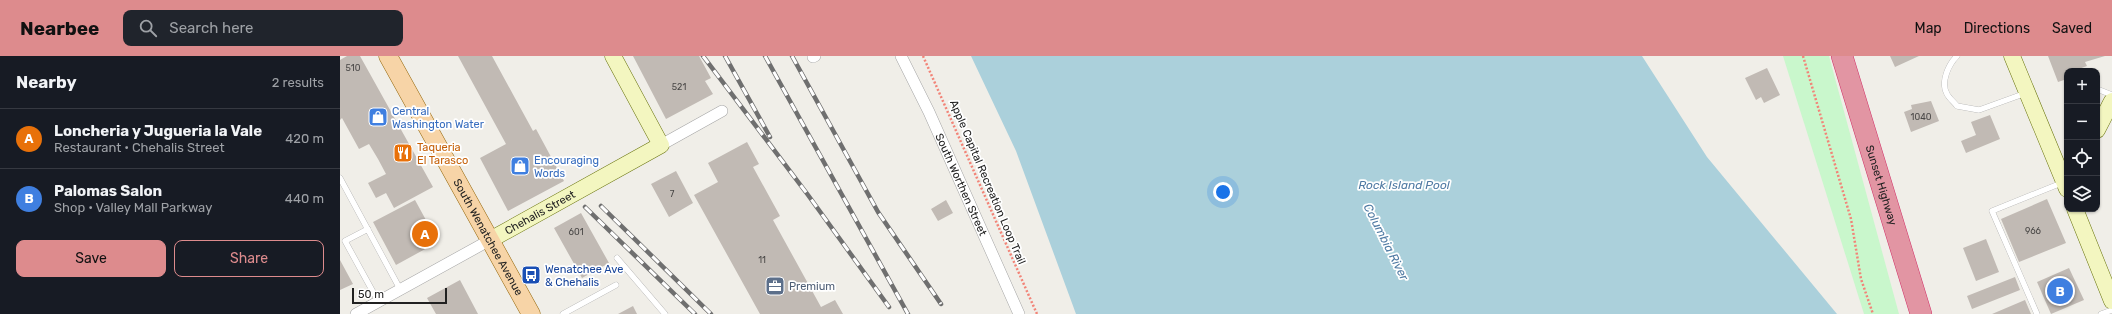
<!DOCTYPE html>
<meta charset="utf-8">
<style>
:root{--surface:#171b24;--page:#20242c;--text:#f1f3f6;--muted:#9ea1a6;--line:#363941;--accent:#dd8b8d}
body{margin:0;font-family:Rubik,sans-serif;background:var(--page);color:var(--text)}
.controls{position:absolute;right:12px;top:12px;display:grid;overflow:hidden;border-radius:8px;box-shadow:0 1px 3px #0004}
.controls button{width:36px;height:36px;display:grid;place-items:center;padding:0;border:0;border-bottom:1px solid var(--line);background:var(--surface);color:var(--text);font:20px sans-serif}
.scale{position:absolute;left:12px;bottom:10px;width:95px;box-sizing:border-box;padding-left:4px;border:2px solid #212121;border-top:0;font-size:11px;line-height:14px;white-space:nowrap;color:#212121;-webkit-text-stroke:3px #fff;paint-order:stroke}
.you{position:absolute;left:883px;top:136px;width:14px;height:14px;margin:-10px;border:3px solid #fff;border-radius:50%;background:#1a73e8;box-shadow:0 0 0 6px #1a73e833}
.badge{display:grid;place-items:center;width:26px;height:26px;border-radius:50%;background:var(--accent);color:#fff;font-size:13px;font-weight:700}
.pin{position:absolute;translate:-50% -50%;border:2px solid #fff;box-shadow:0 1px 4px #0006}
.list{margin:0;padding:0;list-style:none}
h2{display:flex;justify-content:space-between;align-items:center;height:52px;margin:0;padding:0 16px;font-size:17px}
h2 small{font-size:13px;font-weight:400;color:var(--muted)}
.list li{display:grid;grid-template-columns:26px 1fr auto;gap:12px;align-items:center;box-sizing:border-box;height:60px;padding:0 16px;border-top:1px solid var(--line)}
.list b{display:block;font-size:15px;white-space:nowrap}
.list p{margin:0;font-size:13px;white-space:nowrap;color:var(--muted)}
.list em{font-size:13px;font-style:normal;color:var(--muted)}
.actions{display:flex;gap:8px;padding:12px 16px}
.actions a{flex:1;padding:9px 0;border:1px solid var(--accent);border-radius:8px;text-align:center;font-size:14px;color:var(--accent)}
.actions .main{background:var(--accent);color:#111}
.icon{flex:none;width:22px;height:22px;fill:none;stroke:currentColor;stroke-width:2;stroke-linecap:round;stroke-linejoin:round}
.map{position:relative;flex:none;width:1772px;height:258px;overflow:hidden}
header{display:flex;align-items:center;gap:24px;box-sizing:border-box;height:56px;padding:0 20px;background:var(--accent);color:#111}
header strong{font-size:19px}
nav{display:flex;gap:22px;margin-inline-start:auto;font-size:14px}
.search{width:280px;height:36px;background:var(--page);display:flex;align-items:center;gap:10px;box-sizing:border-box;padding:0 14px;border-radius:8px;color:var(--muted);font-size:15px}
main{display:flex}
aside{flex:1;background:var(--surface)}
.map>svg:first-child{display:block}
.park{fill:#c9f7cc}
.water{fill:#abd0db}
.building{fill:#c1bab4}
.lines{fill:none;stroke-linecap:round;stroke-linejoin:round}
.lane-casing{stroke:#a5a5a5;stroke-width:6}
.street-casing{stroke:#a5a5a5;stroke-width:12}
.secondary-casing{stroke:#68730c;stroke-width:17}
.primary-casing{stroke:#946609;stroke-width:19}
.highway-casing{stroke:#d13269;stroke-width:22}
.path{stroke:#f28478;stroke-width:2.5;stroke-dasharray:2 2;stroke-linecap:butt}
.lane{stroke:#fff;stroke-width:5.5}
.street{stroke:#fff;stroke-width:11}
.secondary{stroke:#f3f6c0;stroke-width:16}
.primary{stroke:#f7d4a7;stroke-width:18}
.highway{stroke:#e295a3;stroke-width:21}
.rail-casing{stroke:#6f6f6f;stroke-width:4.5}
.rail{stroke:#fff;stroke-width:3;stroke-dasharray:9;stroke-linecap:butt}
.labels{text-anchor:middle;stroke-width:3.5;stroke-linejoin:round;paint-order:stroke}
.number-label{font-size:9px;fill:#494746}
.shop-label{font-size:11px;fill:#366cbe;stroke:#fff;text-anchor:start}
.food-label{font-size:11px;fill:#c56008;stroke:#fff;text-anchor:start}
.street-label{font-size:11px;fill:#212121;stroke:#fff}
.transit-label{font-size:11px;fill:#164399;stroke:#fff;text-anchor:start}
.service-label{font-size:11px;fill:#4e5e75;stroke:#fff;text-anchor:start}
.water-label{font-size:12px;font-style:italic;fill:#4f7aa3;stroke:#fff}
</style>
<header>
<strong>Nearbee</strong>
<div class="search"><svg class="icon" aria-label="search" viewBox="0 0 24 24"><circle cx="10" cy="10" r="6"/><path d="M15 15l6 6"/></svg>Search here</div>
<nav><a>Map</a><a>Directions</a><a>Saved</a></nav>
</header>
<main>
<aside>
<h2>Nearby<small>2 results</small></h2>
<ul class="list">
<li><span class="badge" style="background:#e8710a">A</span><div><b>Loncheria y Jugueria la Vale</b><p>Restaurant · Chehalis Street</p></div><em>420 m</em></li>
<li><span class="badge" style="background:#3f7fe0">B</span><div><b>Palomas Salon</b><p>Shop · Valley Mall Parkway</p></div><em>440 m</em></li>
</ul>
<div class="actions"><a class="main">Save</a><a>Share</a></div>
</aside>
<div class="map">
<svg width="1772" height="258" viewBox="0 0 1772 258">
<rect width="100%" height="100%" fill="#f0eee8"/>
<path class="park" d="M1443 0H1489L1559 258H1524Z"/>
<path class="water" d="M631 0H1302L1367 101 1497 258H736L676 95Z"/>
<path class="building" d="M7 0H20L93 131 54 152 46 137 36 142 28 127 46 118 38 103 29 88 19 93 2 62 0 64V4Z
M118 0H152L193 75 196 73 224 125 168 155 140 102 166 88Z
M293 0H359L371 22 365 25 373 38 326 63Z
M1550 0H1579L1555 11Z
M1708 0H1765L1745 6 1747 10 1733 15H1727V23L1718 26Z
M1427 12 1440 39 1424 47 1421 41 1416 44 1405 22Z
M1591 45 1599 65 1571 76 1564 56 1572 53 1571 49Z
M1650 59 1660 83 1626 97 1621 85 1636 79 1631 66Z
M407 86 419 108 413 111 440 160 433 164 481 251 495 244 503 258H420L354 139 378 126 368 107Z
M336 115 353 147 329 161 311 128Z
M1707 143 1726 187 1679 206 1661 163Z
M75 144 98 186 56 209 33 166Z
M606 144 613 157 598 165 591 153Z
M241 157 269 207 242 222 214 172Z
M1646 183 1659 216 1636 225 1623 192Z
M0 204 13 228 0 234Z
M1729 212 1744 244 1711 258 1697 226Z
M1675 221 1680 234 1632 253 1627 240Z
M120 224 138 258H96L87 242Z
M1685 244 1691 258H1652Z
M293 250 297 258H278Z"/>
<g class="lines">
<g class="lane-casing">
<path id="lane" d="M1617 0C1609 8 1600 26 1607 38 1609 42 1614 46 1617 50L1639 54 1686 37
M1757 33 1772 39
M0 122 60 233
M28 173 5 185 38 245
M277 202 325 258
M223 258 276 229
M1697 258 1652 155 1724 126
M1761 258 1772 254"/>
</g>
<g class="street-casing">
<g id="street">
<path id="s1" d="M561 0 589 56 679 258"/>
<path d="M473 1 475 0"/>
<path d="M321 89 382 55"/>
<path d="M16 258 150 184"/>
</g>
</g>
<g class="secondary-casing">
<g id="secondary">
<path d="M1672 0 1727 133"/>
<path d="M1757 74 1772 45"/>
<path d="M1735 153 1772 245"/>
<path id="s2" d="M150 184 321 89 273 0"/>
</g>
</g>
<g class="primary-casing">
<g id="primary">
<path id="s3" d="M48 0 191 258"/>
</g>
</g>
<g class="highway-casing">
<g id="highway">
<path id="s4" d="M1502 0 1581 258"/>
</g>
</g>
<path class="path" d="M583 0 697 258
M1463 0 1511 163 1521 223 1533 258"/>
<use href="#lane" class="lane"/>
<use href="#street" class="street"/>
<use href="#secondary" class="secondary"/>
<use href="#primary" class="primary"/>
<use href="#highway" class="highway"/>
<g class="rail-casing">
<path id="rail" d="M363 0 468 139 549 251
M385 0 430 81
M425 0 568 258
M452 0 538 156 601 248
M261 150 371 258
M245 151 355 258"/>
</g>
<use href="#rail" class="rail"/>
</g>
<defs>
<g id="shop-square" transform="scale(1)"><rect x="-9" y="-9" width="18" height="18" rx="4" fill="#3f7fe0" stroke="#fff"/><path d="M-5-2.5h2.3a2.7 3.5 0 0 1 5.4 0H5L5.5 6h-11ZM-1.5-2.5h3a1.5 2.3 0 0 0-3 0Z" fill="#fff"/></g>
<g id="restaurant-square" transform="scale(1)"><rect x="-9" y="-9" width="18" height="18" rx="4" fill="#e8710a" stroke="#fff"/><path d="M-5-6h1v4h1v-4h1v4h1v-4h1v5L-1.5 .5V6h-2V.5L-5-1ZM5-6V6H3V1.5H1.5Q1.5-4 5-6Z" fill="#fff"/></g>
<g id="bus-square" transform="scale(1)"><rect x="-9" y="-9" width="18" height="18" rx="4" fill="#1a4fb4" stroke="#fff"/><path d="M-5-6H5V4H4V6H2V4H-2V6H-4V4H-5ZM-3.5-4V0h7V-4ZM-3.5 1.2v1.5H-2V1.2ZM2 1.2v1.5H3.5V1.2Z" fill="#fff"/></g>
<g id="office-square" transform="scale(1)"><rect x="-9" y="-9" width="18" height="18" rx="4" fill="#5c6f8a" stroke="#fff"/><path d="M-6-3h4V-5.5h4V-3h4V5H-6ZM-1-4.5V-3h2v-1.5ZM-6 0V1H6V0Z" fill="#fff"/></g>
</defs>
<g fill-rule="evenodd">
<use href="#shop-square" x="38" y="61"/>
<use href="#restaurant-square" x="63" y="97"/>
<use href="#shop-square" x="180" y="110"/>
<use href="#bus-square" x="191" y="219"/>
<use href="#office-square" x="435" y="230"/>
</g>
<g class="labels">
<g class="number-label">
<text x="13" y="15">510</text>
<text x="339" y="34">521</text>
<text x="1581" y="64">1040</text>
<text x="332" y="141">7</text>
<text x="1693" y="178">966</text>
<text x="236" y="179">601</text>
<text x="422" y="207">11</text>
</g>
<g class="shop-label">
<text x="52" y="59">Central<tspan x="52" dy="13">Washington Water</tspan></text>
<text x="194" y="108">Encouraging<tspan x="194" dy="13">Words</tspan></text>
</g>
<g class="food-label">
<text x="77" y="95">Taqueria<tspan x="77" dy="13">El Tarasco</tspan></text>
</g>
<g class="street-label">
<text transform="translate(648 126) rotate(67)" y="4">Apple Capital Recreation Loop Trail</text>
<text dy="4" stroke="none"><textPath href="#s1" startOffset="142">South Worthen Street</textPath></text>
<text dy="4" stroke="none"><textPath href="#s4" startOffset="135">Sunset Highway</textPath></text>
<text dy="4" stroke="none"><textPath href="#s2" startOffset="57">Chehalis Street</textPath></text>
<text dy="4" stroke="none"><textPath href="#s3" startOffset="207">South Wenatchee Avenue</textPath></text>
</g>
<g class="transit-label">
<text x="205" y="217">Wenatchee Ave<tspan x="205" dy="13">&amp; Chehalis</tspan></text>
</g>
<g class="service-label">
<text x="449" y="234">Premium</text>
</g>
<g class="water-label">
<text x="1064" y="133">Rock Island Pool</text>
<text transform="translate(1046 186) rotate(63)" y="4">Columbia River</text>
</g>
</g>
</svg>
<div class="controls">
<button>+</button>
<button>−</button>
<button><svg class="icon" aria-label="locate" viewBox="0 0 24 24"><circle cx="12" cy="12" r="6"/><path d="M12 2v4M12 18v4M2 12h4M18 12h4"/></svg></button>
<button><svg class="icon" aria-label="layers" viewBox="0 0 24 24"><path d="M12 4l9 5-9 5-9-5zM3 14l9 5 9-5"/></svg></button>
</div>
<div class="scale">50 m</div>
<div class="you"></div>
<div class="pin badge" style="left:85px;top:178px;background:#e8710a">A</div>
<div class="pin badge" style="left:1720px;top:235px;background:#3f7fe0">B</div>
</div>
</main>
